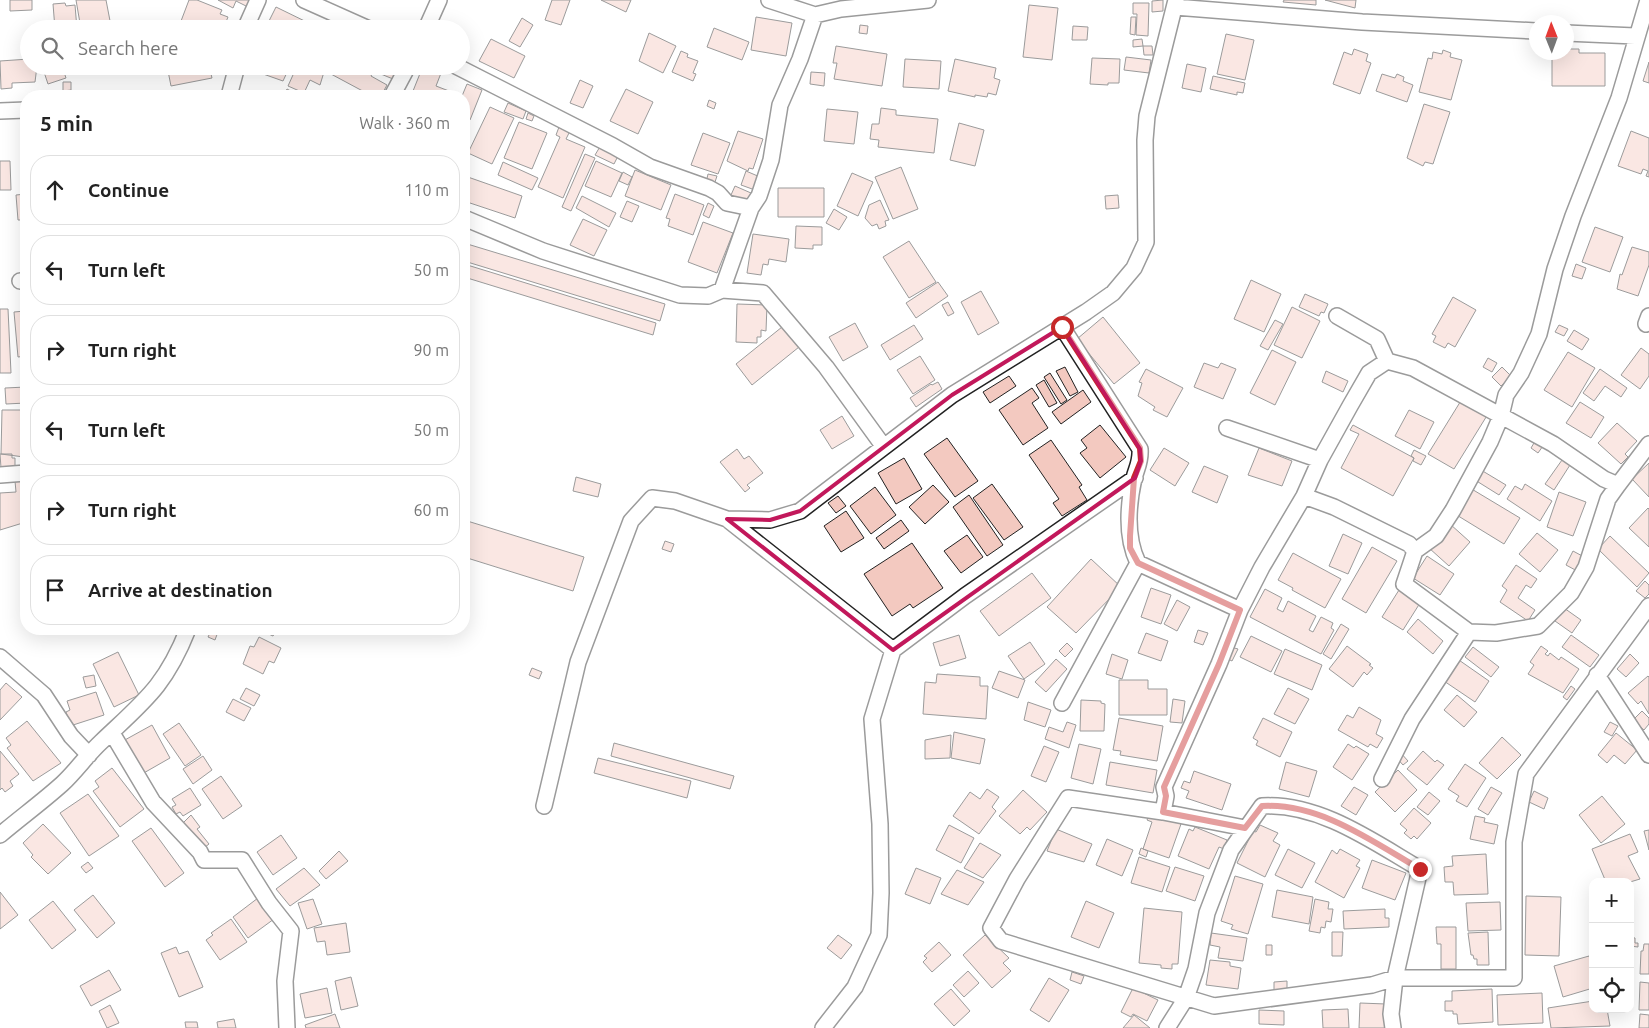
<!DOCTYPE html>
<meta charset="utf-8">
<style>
:root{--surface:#fff;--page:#f6f6f6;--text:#222;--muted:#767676;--line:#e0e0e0}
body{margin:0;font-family:Ubuntu,sans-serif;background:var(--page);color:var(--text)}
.controls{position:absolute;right:15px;bottom:15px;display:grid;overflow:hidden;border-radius:10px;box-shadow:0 5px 20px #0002}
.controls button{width:45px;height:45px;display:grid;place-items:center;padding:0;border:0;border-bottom:1px solid var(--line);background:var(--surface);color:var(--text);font:25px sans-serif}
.compass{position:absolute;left:1529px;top:15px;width:45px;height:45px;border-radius:50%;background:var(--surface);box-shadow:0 5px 20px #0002;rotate:359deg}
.stop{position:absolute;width:15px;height:15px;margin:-11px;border:4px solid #c62828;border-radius:50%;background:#fff}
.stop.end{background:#c62828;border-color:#fff;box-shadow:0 1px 5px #0008}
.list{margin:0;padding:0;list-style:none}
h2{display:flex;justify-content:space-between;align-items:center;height:65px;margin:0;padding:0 20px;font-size:21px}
h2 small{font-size:16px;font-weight:400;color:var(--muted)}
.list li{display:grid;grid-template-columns:32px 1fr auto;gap:15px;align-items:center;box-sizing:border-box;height:70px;margin:0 10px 10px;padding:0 10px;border:1px solid var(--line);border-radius:20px}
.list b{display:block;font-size:19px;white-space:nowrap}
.list em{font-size:16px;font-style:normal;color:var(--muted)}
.icon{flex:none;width:28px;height:28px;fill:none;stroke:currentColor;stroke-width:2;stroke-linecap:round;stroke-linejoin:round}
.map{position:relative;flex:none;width:1649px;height:1028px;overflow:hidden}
.search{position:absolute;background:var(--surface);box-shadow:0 5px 20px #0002;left:20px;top:20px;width:450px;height:55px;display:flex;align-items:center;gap:12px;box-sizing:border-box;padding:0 18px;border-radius:28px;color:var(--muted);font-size:19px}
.panel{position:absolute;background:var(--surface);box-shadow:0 5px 20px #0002;left:20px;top:90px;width:450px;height:545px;border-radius:20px}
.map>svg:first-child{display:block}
.building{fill:#f3c9c0;stroke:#222}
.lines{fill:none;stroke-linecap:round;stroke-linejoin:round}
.minor-casing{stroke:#222;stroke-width:18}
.minor{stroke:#fff;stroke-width:15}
.route{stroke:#c62828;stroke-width:6}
.marked{fill:none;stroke:#c2185b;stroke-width:4;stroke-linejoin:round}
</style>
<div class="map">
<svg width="1649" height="1028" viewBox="0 0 1649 1028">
<rect width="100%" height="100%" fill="#fff"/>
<path class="building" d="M10 0H32V10L10 11Z
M76 0H106L111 26 81 29Z
M189 0H197L222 10 220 14 228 17 223 29H178Z
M218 0H252L248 7 236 1 233 8Z
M552 0H570L561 25 545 20Z
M601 0H631L626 12Z
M1163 0V11L1152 12V1Z
M1284 0H1316V5L1283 2Z
M1325 0H1356L1355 8Z
M65 3 66 6 75 5 77 29H55L53 4Z
M1133 3H1149L1148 36 1136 35 1137 14H1133Z
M1029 5 1058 8 1052 60 1023 57Z
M276 7 321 29H265Z
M756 17 792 23 786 56 751 50Z
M1131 17H1136L1135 35 1130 34Z
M522 18 533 25 520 47 509 41Z
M860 25 868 26 867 34 859 33Z
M1073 26 1088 27 1087 40H1072Z
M714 28 749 42 742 60 707 47Z
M649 33 676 46 663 73 639 61Z
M1226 34 1254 40 1245 80 1217 74Z
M491 39 525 56 514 78 479 61Z
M1142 39 1143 46 1133 47V40Z
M836 46 887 54 882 86 834 79 837 63H833Z
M1143 46H1152L1153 55H1144Z
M1354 49 1368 54 1366 61 1371 63 1360 94 1333 84 1344 52 1352 55Z
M1566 49H1579V53H1605V86H1552V52H1566Z
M1443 50 1451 53 1450 57 1462 60 1451 100 1419 92 1428 58 1432 59 1433 52 1442 54Z
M681 51 688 54 687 57 698 61 693 73 696 74 693 81 672 72Z
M1126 57 1151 60 1149 73 1124 70Z
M1092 58 1120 59 1119 83H1108V85L1090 84Z
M29 59V66H37L35 82 12 83V88L1 89 0 61Z
M905 59 941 61 939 89 903 87Z
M955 59 996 68 994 78 1000 80 996 95 988 93 987 97 975 95V97L948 91Z
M1649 62V83L1643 81Z
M1187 64 1206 68 1201 92 1182 88Z
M42 66H62L66 78 48 84Z
M69 66H99L69 69Z
M167 66H209L212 78 171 86Z
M250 66H290L283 81 249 69Z
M297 66H311L324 72 320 85 310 80 304 93 288 86Z
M316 66H376L371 76 387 85 381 96H372Z
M378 66H399L393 79 376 72Z
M423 66 443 68 436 86 462 96 467 84 482 90 470 120 464 117V96H411Z
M811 72 825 73 824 86 810 84Z
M1382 74 1395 78 1397 74 1404 77 1403 81 1413 85 1407 102 1376 91Z
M1213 76 1245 83 1243 93 1237 92V95L1210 89Z
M580 80 593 86 583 108 570 103Z
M63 82H71V90L63 91Z
M287 89 300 96H283Z
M626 89 653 102 638 134 610 121Z
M709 100 716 103 714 109 707 106Z
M508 103 526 111 523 119 504 112Z
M1424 104 1450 112 1433 164 1425 162 1423 166 1407 158Z
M490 107 514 118 492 164 468 153Z
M881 108 896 110V115L938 119 934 153 878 147 879 140 870 139 872 124H879Z
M827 109 858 112 854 144 824 141Z
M528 113 534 116 532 121 526 119Z
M519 122 547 133 532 169 504 158Z
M959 123 984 130 975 166 950 160Z
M559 127 570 131 566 139 585 147 563 198 538 187 560 137 556 135Z
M738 131 763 139 753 169 749 168 748 171 727 161Z
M1631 131 1649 138V177L1646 176 1648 171 1643 169 1641 174 1618 166Z
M703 133 730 143 718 174 691 165Z
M601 145 619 154 614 164 595 155Z
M585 154 595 158 571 211 562 207Z
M0 161H10L11 190H0Z
M596 161 622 173 611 197 585 186Z
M503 162 538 178 532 190 498 175Z
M901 167 918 209 893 219 875 177Z
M635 170 671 185 661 210 625 196Z
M746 171 760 177 755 190 741 185Z
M623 172 632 177 628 185 619 181Z
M852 173 873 182 858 216 837 206Z
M708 174 717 176 713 188 706 183Z
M465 176 522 196 515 218 464 201Z
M735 186 751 193 747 203 731 195Z
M778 188H824V217H778Z
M26 194V241H24L23 220H18L16 195Z
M675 194 704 205 693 235 668 226 670 219 666 218Z
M1118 195 1119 208 1106 209 1105 196Z
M582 196 616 213 609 227 576 208Z
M880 200 889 220 885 221 886 226 879 229 877 224 872 226 865 218 869 205Z
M627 201 639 206 632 222 620 217Z
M708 203 714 206 709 218 703 215Z
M834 209 847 217 839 230 826 223Z
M583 219 607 230 594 256 570 245Z
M703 222 733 233 717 273 688 262Z
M796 226 822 227V245H813V249L795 248Z
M1595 227 1623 237 1610 272 1582 262Z
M753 234 789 239 786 262 769 259 768 265 763 264 761 275 747 273Z
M909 241 936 282 909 298 883 257Z
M464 243 665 304 660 321 464 261Z
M1632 247 1649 252V265L1638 296 1617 289 1620 274 1622 275Z
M464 264 656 323 653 335 464 277Z
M1576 264 1586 268 1582 279 1572 276Z
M1251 280 1281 294 1264 332 1234 319Z
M938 282 948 296 916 318 906 303Z
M981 291 999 323 978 335 961 302Z
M1305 294 1328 304 1324 313 1321 312 1319 316 1299 307Z
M1453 297 1476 310 1455 347 1448 343 1445 348 1433 342 1436 336 1432 334Z
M948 302 954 313 948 316 942 305Z
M737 304 767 305 766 331 761 330V337H757V343L736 342Z
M1292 307 1320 321 1302 358 1274 345Z
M0 309H8L11 373H0Z
M25 311 26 356 18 357 14 312Z
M1103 317 1140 363 1114 384 1077 339Z
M1275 320 1283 324 1268 350 1260 346Z
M855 323 868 347 843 361 829 337Z
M914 325 923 339 890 360 881 345Z
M1559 325 1568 329 1564 336 1555 332Z
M782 327 799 347 752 385 736 364Z
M1574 330 1589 339 1582 350 1567 341Z
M1641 348 1649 354V376L1640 389 1621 375Z
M1272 350 1296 362 1275 405 1250 393Z
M1568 352 1595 368 1572 407 1544 390Z
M920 356 935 380 913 394 897 370Z
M1488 358 1497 363 1492 372 1483 367Z
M1204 363 1218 368 1221 363 1236 369 1223 399 1194 387Z
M1065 367 1078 392 1070 396 1056 371Z
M1502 367 1511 376 1501 386 1492 377Z
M1146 369 1183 388 1167 417 1153 410 1155 407 1138 396 1142 383 1139 382Z
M1600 369 1627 388 1621 397 1605 386 1594 401 1583 393Z
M1326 371 1348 381 1343 392 1322 382Z
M1050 373 1067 400 1061 404 1044 377Z
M1009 376 1016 386 990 403 983 392Z
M1044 380 1057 403 1049 407 1036 385Z
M938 382 942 389 916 407 910 398 931 384 932 385Z
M26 387V403L6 404 5 388Z
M1032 388 1039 398 1032 403 1048 428 1023 445 999 410Z
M1083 390 1091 402 1061 424 1052 412Z
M1462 399 1488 414 1454 469 1428 454Z
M1580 402 1604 417 1591 438 1566 423Z
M2 410H26V454L24 457 1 454Z
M1409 410 1434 422 1420 449 1395 436Z
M842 416 854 436 832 449 820 430Z
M1617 423 1637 441 1625 454 1628 457 1621 464 1598 443Z
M1100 425 1126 457 1100 478 1080 453 1087 448 1081 440Z
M1353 425 1414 458 1393 496 1341 468 1359 434 1350 430Z
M947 438 978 481 955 497 924 454Z
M1537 438 1545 443 1538 453 1531 448Z
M1051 440 1082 485 1079 487 1087 500 1062 516 1053 503 1059 499 1029 455Z
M1164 448 1189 463 1175 486 1150 470Z
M1259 448 1292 461 1282 486 1248 475Z
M737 449 744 459 749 456 763 473 747 485 750 488 745 492 720 462Z
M1414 450 1426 456 1421 465 1413 461 1414 458 1411 456Z
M0 454H12V458H15V466L1 468Z
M904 458 922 489 896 504 878 473Z
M1562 460 1570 465 1554 490 1545 484Z
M1649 463V497L1632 479Z
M1204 466 1228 476 1217 503 1192 492Z
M1481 470 1506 485 1499 495 1475 480Z
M576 477 601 484 598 497 573 491Z
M15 481H24L26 522 0 530V493L16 492Z
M992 484 1023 527 1004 540 973 498Z
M1525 484 1552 501 1540 521 1507 499 1515 486 1522 490Z
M933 485 949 502 925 524 909 507Z
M875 487 896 515 871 534 850 506Z
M1470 488 1520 518 1504 544 1455 514Z
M1559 492 1586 502 1573 536 1547 527Z
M969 495 1003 545 987 556 953 507Z
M838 496 846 506 836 513 828 503Z
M1648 508 1649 509V547L1629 528Z
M846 511 864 538 841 552 824 526Z
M464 520 584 557 573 591 464 557Z
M901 520 909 531 884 549 876 538Z
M1450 524 1470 542 1449 566 1429 548Z
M1537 533 1558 550 1540 572 1519 554Z
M1343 534 1362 543 1348 574 1329 566Z
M967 535 983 557 961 573 944 551Z
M1610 536 1649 573 1637 587 1598 549Z
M665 541 674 544 671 552 662 549Z
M912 543 943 588 913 608 910 604 892 616 864 574Z
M1372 547 1397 561 1366 613 1342 599Z
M1573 551 1586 558 1579 572 1566 565Z
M1293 553 1341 579 1325 608 1292 590 1293 588 1278 580Z
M1427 556 1454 574 1440 595 1413 578Z
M1091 559 1121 587 1076 633 1047 607Z
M1516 565 1537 579 1531 588 1526 585 1518 598 1535 610 1528 621 1500 602 1507 590 1502 586Z
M1032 573 1051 598 999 636 980 611Z
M1645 581 1649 585V594L1645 598 1636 591Z
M1151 588 1171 595 1161 624 1141 617Z
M1265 589 1282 598 1277 609 1283 612 1288 601 1316 616 1309 630 1313 632 1321 617 1333 623 1331 628 1334 630 1321 654 1250 617Z
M1399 590 1420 603 1403 630 1382 617Z
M1177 600 1190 607 1177 631 1164 624Z
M1564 608 1581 620 1572 633 1555 621Z
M1418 619 1443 641 1433 654 1407 632Z
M1341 624 1349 629 1331 659 1323 654Z
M212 629H219L215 640 208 637Z
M258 629H277L273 636Z
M1198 630 1208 633 1203 645 1194 642Z
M1146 633 1168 641 1161 661 1138 653Z
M959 635 966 658 940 666 933 643Z
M1571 635 1599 655 1590 667 1562 647Z
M1251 636 1282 651 1271 672 1240 657Z
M259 637 281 648 274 663 269 661 263 674 243 664 250 646 254 647Z
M1030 642 1045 664 1024 679 1008 656Z
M1067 643 1073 649 1065 657 1059 651Z
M1347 646 1371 664 1369 665 1373 668 1367 675 1364 672 1353 687 1329 669Z
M1541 646 1548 651 1545 654 1548 656 1550 653 1559 660 1561 657 1579 669 1563 693 1528 674 1534 665 1530 662Z
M1231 647 1238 649 1232 661 1226 658Z
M1473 647 1499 667 1491 677 1465 657Z
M1285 649 1322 665 1312 690 1274 674Z
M118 652 139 695 114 707 93 664Z
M1112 654 1128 660 1122 679 1106 674Z
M1630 654 1639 663 1626 677 1617 669Z
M1456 658 1489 681 1475 702 1441 679Z
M1056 659 1067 669 1046 692 1035 682Z
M532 668 542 672 539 679 529 675Z
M999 671 1025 680 1018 698 992 688Z
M937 674 980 677V686H988L986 719 923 714 925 682 936 683Z
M94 675 96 686 86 688 83 677Z
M1648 676 1649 677V714L1641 701 1638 704 1628 693Z
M1119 680H1148V689H1167V715H1119Z
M6 683 22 697 0 720V690Z
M1571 686 1575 689 1567 700 1563 697Z
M246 688 260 695 254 706 240 699Z
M1288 688 1309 699 1295 724 1274 714Z
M96 692 104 715 70 726 66 712 70 710 67 701Z
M1457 695 1477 712 1464 727 1444 710Z
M233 699 251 708 244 721 226 712Z
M1173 699 1185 701 1182 723 1170 722Z
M1081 700 1101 701V703L1105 704 1104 731H1080Z
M1028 702 1051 710 1045 727 1024 720Z
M1359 707 1381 720 1376 734 1383 738 1377 748 1370 744 1368 747 1338 730 1347 715 1353 718Z
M1642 711 1649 718V724L1644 730 1633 720Z
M1119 718 1163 726 1157 761 1120 755 1121 751 1113 750Z
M1263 718 1292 732 1280 757 1256 745 1258 741 1253 738Z
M27 721 61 763 33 781 7 748 11 745 6 738Z
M1067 722 1076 725 1069 748 1045 739 1049 727 1063 732Z
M1610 722 1618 726 1612 736 1604 732Z
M179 723 201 755 185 766 163 734Z
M152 725 170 758 142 774 123 741Z
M954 732 985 739 980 764 951 758Z
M1616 733 1637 750 1625 764 1614 755 1607 763 1598 755Z
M951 735 950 758 925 759V740Z
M1502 737 1521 755 1497 779 1479 763Z
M614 743 734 776 730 789 611 756Z
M1079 744 1101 749 1093 784 1071 778Z
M1348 744 1354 748 1356 746 1369 754 1352 780 1333 767Z
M1044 746 1059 752 1046 782 1031 776Z
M0 751 19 774 10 781 13 786 5 792 2 788 0 790Z
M1423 751 1435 762 1437 760 1444 765 1427 785 1407 769Z
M1400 752 1408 761 1403 765 1395 756Z
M203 756 212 770 193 784 183 769Z
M598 758 691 781 687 798 594 773Z
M1110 762 1157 770 1153 793 1106 785Z
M1286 762 1317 771 1309 797 1279 789Z
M1465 764 1486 778 1467 807 1456 801 1459 796 1448 789Z
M112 768 144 809 120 827 93 791 99 787 95 781Z
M1398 770 1417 790 1395 812 1375 792Z
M1194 771 1231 784 1222 810 1186 798 1189 791 1181 788 1184 781 1190 783Z
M221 776 242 806 223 819 202 789Z
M1354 787 1368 795 1356 815 1341 806Z
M1491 787 1502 793 1488 815 1478 809Z
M190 788 201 805 183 816 180 812 176 814 172 807 176 805 172 799Z
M987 789 999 797 992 807 996 811 979 834 953 816 970 792 980 799Z
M1023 790 1047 812 1030 830 1027 827 1020 834 999 816Z
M1534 791 1548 798 1544 809 1529 802Z
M1429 792 1440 801 1428 815 1417 807Z
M88 794 119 836 89 856 60 813Z
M1602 796 1625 824 1601 843 1579 815Z
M1414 808 1431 823 1417 839 1414 836 1411 839 1404 833 1407 830 1400 824Z
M1151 811 1181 824 1169 858 1143 849 1152 822 1147 820Z
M191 815 200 827 197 829 209 844 200 851 180 826Z
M1475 816 1485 818 1484 822 1498 825 1494 844 1470 839Z
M43 824 71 853 48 874 31 857 33 855 23 843Z
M949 825 974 838 961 863 936 850Z
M1260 825 1278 833 1273 841 1280 845 1265 877 1237 863 1253 831 1256 832Z
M1195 827 1227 840 1224 849 1219 847 1209 869 1178 856 1189 829 1193 831Z
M151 828 184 873 165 887 132 841Z
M1056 829 1092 844 1084 862 1047 851Z
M1649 830V850L1644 831Z
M1630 834 1638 852 1628 856 1640 879 1630 882H1606L1592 849Z
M281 835 297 858 273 875 257 852Z
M1107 839 1133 850 1122 876 1096 865Z
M980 843 1001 855 983 878 964 868Z
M1141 848 1148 851 1146 857 1139 854Z
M1288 849 1315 863 1302 888 1275 875Z
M1340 849 1360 860 1356 866 1360 868 1344 898 1315 882 1332 850 1337 854Z
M339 851 348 861 326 879 319 871Z
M1486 854 1488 894 1454 895 1453 882H1445L1444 867 1453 866 1452 856Z
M1139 857 1170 867 1162 892 1131 883Z
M1372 860 1406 873 1395 900 1362 888Z
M88 862 93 868 86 873 81 867Z
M1175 867 1204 876 1195 901 1166 891Z
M304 868 320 885 290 906 276 889Z
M916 868 941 878 930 904 905 894Z
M957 870 984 882 968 905 941 894Z
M1235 876 1263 884 1248 934 1231 929 1233 925 1221 921Z
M1277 890 1313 897 1309 924 1272 917Z
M0 892 18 915 0 929Z
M93 895 115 923 97 938 74 910Z
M1526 896 1561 897 1559 956 1525 955Z
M258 898 274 919 248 938 233 917Z
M313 899 322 924 307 929 298 903Z
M1315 899 1329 902 1328 909H1333L1331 922 1326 921 1325 928 1321 927 1320 933 1309 931Z
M53 901 76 930 52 949 29 920Z
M1086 901 1114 913 1099 948 1071 937Z
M1500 902 1501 930 1468 931 1466 903Z
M1144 908 1182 912 1178 964H1172V969L1161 968V965L1139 963Z
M1385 909V918H1389V927L1344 929 1343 911Z
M231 919 247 942 220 960 206 940 213 935 211 933Z
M346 923 350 952 327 955 325 941 317 942 314 928Z
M1436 927H1456V969H1441V944H1437Z
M1332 932H1343L1342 956H1332Z
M1488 932 1489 965H1477V959H1474L1473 955H1471L1468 933Z
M1211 933 1247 938 1243 961 1218 958 1220 947 1210 945Z
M838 935 852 945 841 959 827 948Z
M985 935 1009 958 1003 963 1011 971 992 988 963 955Z
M1630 937 1635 938V943H1638V947L1630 946Z
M939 942 951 955 932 972 923 962 927 958 924 956Z
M1644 944H1649V974H1640L1641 951H1643Z
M1266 945H1272V955H1266Z
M176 947 179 954 188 951 203 987 179 997 161 953Z
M1589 956 1593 969V988L1563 997 1554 966Z
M1210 960 1230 962V966L1241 968 1238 989 1206 985Z
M109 970 121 990 91 1006 80 986Z
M968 971 979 983 964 997 953 985Z
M1072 972 1084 976 1081 984 1070 980Z
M351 977 358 1006 341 1010 335 981Z
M1049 978 1069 990 1049 1022 1030 1010Z
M1287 981V992H1274V982Z
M1640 982 1649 983V1010H1639Z
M327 988 332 1013 305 1018 300 994Z
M1133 988 1158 1000 1147 1021 1133 1014 1131 1017 1121 1012Z
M951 989 970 1011 954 1026 934 1004Z
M1492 989 1493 1022 1458 1024 1457 1014H1453V1011H1445V1001H1452V991Z
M1542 993 1543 1023 1498 1025 1497 995Z
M1593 1001V1009H1607L1610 1026 1551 1028 1548 1008Z
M1360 1003 1386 1004 1385 1028H1359Z
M110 1005 119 1023 107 1028 99 1011Z
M1348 1009 1349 1028H1323L1322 1010Z
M1259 1010 1284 1011V1025L1259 1024Z
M335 1014 340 1028H306L305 1025Z
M1640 1014 1649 1015V1028H1639Z
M1134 1015 1150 1028H1123Z
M234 1019 236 1028H218L217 1022Z
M185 1022H197L198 1028H186Z"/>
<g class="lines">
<g class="minor-casing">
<path id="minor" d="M304 0 369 29
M769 0 815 15 841 9 928 0
M1175 7 1362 22 1536 31
M245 29 258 0
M426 29 439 0
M1566 33 1635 36
M456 66 613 146 650 167 709 188 718 193 727 203 751 208 759 196 771 160 780 105 800 59 815 15
M229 96 237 66
M392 96 408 66
M0 111 26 110
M464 218 543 251 680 295 708 296 722 290 763 293 826 367 884 447
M20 281H26
M722 290 751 208
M1337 316 1377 339 1387 361
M1646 324 1649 316
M1062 327 1140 449C1141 461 1137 467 1134 478 1128 505 1126 538 1138 563L1240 610
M1227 428 1320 460
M0 475 26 473
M1304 496 1334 507 1409 544 1415 551 1436 536 1453 510 1490 442 1501 416 1506 395 1521 373 1539 334 1555 269 1573 216 1619 98 1648 0
M1415 551 1404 584 1469 632 1496 633 1538 626 1571 593 1586 567 1608 499 1618 485
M893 650 727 519 770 520 800 511 952 395 1086 312 1113 293 1134 268 1146 242 1145 140 1147 116 1176 0
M0 657 44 695 71 736 89 755
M1597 675 1649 755
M1062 703 1138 563
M112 733 153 802 200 852 204 860H242L269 903 291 931 285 981 287 1028
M1382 779 1412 719 1469 632
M544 806 578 662 631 521 652 498 675 501 727 519
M1163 812 1068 798 1017 879 991 928 1001 941 1214 1006 1372 985 1395 978 1391 1014 1393 1028
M1245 828 1163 812 1166 796 1164 787 1219 664 1240 610 1262 567 1304 496 1320 460 1350 406 1369 373 1387 361 1413 368 1553 444 1604 479 1618 485 1649 444
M0 835C20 818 42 802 62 784 76 771 87 755 101 742 144 701 165 687 188 629
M823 1028 855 987 879 935 881 893 880 824 872 719 893 650 965 596 1135 478
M1167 1028 1186 998 1196 969 1207 913 1231 850 1262 806C1320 803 1372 841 1420 869L1395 978H1514V842L1526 774 1649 606"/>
</g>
<use href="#minor" class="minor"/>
</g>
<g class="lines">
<path class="route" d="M1062 327 1140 448 1141 461 1134 478 1130 536V548L1138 563 1240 610 1219 664 1164 787 1166 796 1163 812 1245 828 1262 806C1320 803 1372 841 1420 869"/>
</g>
<path d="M0 0H1649V1028H0ZM1062 327 1140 449 1141 461 1135 478 893 650 727 519 770 520 800 511 952 395Z" fill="#fff" fill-opacity=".55" fill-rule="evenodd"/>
<path class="marked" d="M1062 327 1140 449 1141 461 1135 478 893 650 727 519 770 520 800 511 952 395Z"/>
</svg>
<div class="controls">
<button>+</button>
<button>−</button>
<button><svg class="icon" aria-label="locate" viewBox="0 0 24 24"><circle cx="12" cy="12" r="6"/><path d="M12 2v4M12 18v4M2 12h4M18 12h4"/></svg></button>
</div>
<svg class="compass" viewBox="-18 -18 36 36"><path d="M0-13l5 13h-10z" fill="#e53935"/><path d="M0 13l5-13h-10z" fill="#767676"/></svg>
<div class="stop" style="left:1062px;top:327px"></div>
<div class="stop end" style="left:1420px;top:869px"></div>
<div class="search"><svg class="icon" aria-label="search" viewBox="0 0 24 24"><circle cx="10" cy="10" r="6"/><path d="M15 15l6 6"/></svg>Search here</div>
<section class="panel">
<h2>5 min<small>Walk · 360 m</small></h2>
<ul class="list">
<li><svg class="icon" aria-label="ahead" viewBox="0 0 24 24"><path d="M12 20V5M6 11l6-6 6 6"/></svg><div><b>Continue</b></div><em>110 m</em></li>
<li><svg class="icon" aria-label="left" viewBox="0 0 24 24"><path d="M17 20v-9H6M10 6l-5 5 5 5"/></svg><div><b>Turn left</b></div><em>50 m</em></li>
<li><svg class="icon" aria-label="right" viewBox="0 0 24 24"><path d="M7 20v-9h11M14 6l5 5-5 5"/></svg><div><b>Turn right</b></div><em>90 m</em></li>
<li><svg class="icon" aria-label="left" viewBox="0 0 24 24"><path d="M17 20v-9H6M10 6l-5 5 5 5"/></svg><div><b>Turn left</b></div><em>50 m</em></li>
<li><svg class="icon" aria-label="right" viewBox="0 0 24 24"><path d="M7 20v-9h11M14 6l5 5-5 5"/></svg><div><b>Turn right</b></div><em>60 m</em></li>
<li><svg class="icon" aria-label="arrive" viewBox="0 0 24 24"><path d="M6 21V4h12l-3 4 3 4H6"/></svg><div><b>Arrive at destination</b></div></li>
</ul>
</section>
</div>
